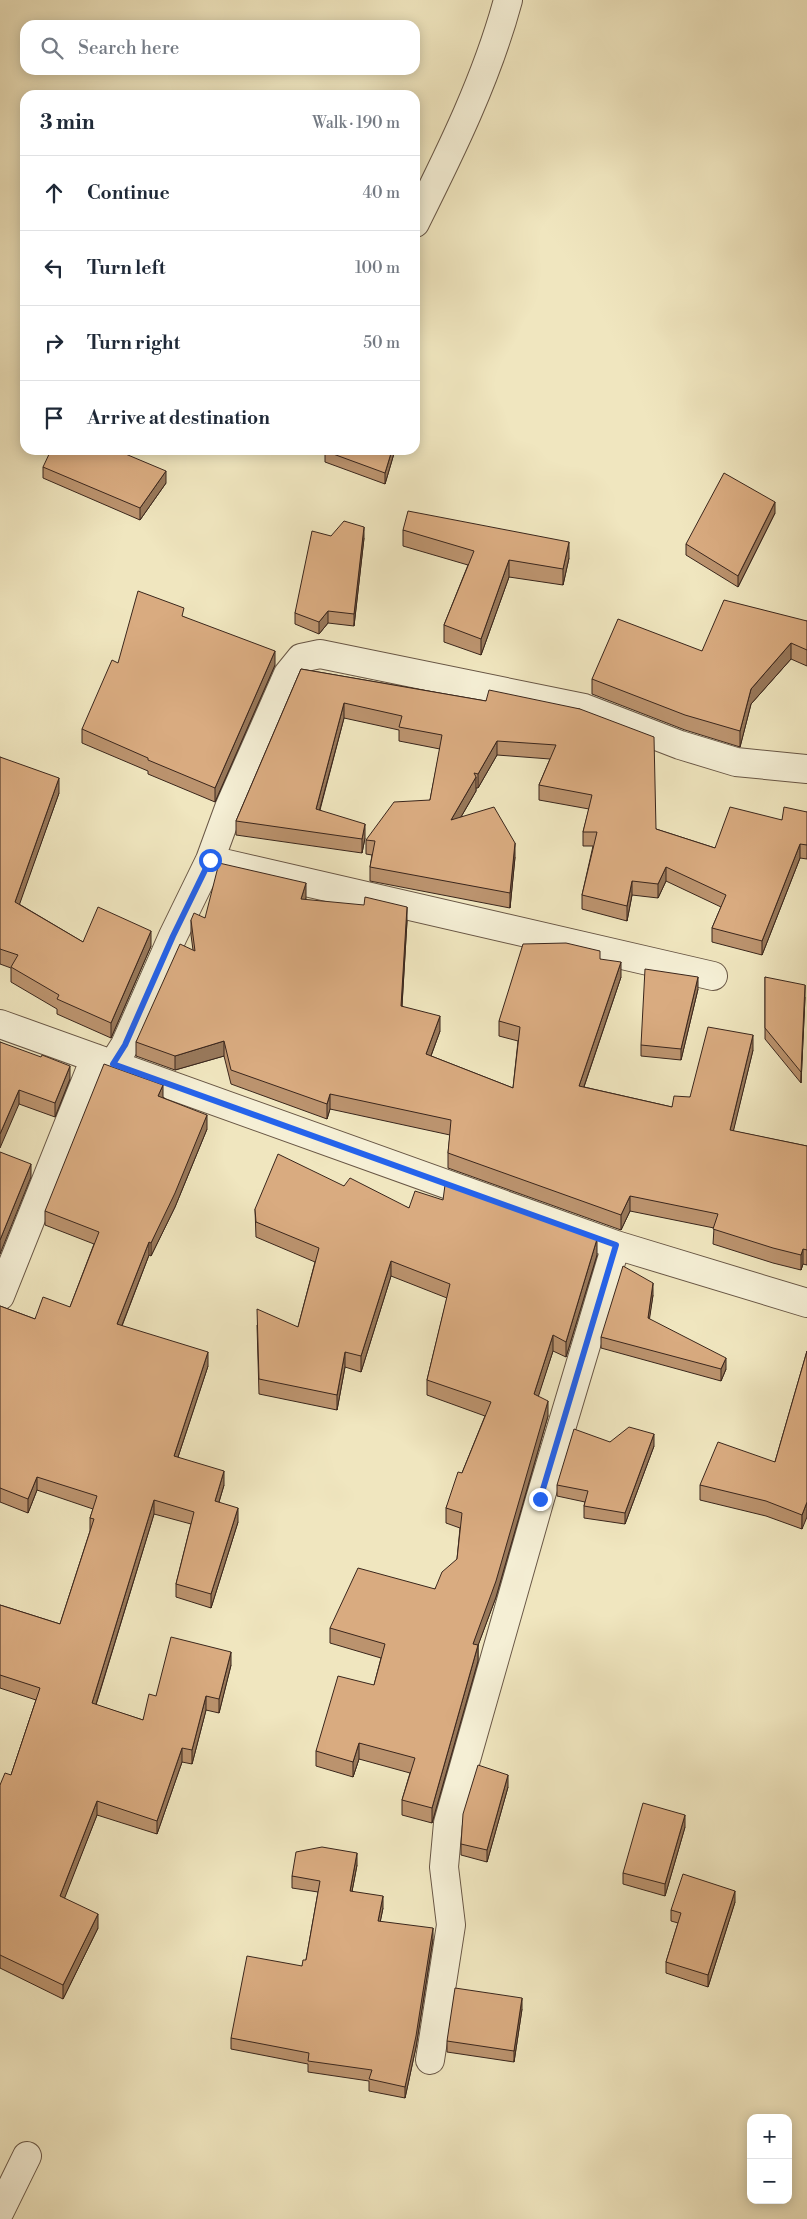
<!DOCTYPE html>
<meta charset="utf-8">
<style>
:root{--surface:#fff;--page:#f6f6f7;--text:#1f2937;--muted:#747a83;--line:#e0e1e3}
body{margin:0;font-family:"Libre Bodoni",serif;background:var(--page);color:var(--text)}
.controls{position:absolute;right:15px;bottom:15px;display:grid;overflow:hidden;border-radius:10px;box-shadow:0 2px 12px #0003}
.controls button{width:45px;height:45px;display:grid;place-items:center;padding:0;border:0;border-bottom:1px solid var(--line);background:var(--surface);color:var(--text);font:25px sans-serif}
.stop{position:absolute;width:15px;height:15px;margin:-11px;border:4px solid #2563eb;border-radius:50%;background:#fff}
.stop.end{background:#2563eb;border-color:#fff;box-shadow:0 1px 5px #0008}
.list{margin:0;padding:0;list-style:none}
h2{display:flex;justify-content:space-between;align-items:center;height:65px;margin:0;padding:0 20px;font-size:21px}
h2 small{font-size:16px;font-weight:400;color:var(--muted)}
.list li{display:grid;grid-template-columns:32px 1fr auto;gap:15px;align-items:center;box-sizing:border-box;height:75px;padding:0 20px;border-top:1px solid var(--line)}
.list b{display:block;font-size:19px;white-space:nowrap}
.list em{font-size:16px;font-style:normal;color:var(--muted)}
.icon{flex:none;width:28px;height:28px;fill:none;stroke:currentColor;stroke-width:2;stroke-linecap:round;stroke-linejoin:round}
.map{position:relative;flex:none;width:807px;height:2219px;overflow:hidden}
.search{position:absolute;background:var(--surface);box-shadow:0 2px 12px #0003;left:20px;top:20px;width:400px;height:55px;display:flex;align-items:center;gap:12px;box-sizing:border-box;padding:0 18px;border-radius:15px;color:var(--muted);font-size:19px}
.panel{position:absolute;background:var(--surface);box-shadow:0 2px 12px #0003;left:20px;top:90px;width:400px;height:365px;border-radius:15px}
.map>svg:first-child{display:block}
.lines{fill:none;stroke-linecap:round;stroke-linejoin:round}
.minor-casing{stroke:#685645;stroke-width:30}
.minor{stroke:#f5efd5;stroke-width:28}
.wall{fill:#bb936e;stroke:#3a261c}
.shaded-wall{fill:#98785a;stroke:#3a261c}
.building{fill:#d9ab80;stroke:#3a261c}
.route{stroke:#2563eb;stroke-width:6}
</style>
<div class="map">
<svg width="807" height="2219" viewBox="0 0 807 2219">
<rect width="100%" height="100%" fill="#f0e6bf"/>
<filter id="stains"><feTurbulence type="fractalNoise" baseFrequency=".004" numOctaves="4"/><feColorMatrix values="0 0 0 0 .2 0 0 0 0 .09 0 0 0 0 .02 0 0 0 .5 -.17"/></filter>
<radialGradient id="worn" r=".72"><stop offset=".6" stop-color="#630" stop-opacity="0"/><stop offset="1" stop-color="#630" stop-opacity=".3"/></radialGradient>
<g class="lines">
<g class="minor-casing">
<path id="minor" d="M415 223C451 151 487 78 508 0
M210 860 713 976
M0 1024 616 1245 807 1303
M113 1064 125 1045 173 936 210 860 229 808 288 674 301 658 320 654 584 708 680 745 736 762 807 769
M0 1296 95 1058
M430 2060 451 1925 444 1867 448 1823 540 1499 616 1245
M0 2211 27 2156"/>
</g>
<use href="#minor" class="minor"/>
</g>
<path class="wall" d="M326 450H395L385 484 325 462V451Z
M43 467 166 483 140 520 43 478Z
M775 513 738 587 686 555V544Z
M403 530 569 558 563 585 509 577 481 655 444 642V625L468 565 403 546Z
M331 536 364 538 354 626 328 623 319 634 295 624V613Z
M184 617 275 665 215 802 148 774V771L82 743V729Z
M807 621V666L791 659 751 704 740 747 685 730 592 694V679L702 651Z
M301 669 486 701 580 709 656 829 715 848 782 820 807 812V859L800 858 762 955 712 942V928L721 907 666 881 658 898 632 895 627 921 582 909V895L593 846H583V832L589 809 539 800V785L550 759 497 755 478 788H476V791L461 817 515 857 510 908 370 881V867L372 855 366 854V840L430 800 440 749 399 741V730L344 718 320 810 365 838 362 853 236 835V821Z
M0 757 59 793 19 904 83 942 151 946 111 1038 57 1014V1009L11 982V968L0 964Z
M306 898 305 900 407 921 402 1006 440 1031 431 1056 513 1088 518 1041 499 1036V1021L600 959 621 977 584 1087 672 1107 690 1097 753 1050 733 1131 807 1146V1265L803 1264 801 1270 773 1263 713 1244 714 1228 630 1211 621 1230 448 1168V1153L450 1135 330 1109 327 1119 231 1084 224 1056 175 1070 136 1056V1042L193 950 191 935V920L205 918Z
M765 977 805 997 801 1083 765 1039Z
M698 989 681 1060 641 1056V1045Z
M0 1042 70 1079 55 1117 19 1104Z
M163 1097 207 1129 175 1207 151 1256 149 1255 122 1326 208 1366 178 1457 224 1485 219 1502 238 1522 211 1608 176 1597V1584L191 1524 154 1514 96 1705 143 1720 156 1696 231 1665 219 1713 206 1710 192 1764 182 1762 157 1834 97 1815 64 1898 98 1928 63 1999 0 1968V1785L11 1775 36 1700 0 1688V1605L60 1624 90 1531V1518L93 1509 37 1490 28 1513 0 1502V1306L35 1319 70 1307 94 1244 45 1225V1211Z
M344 1186 409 1208 597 1255 566 1357 553 1351 538 1396 548 1416 496 1597 478 1645V1661L432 1823 402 1815V1800L410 1773 359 1759 353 1777 316 1766V1751L374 1685 381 1658 330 1643V1628L435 1589 457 1559 460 1528 446 1523V1508L462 1473 485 1416 427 1395V1380L447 1298 391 1276 361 1372 345 1367 337 1410 259 1394 257 1325 298 1327 315 1262 256 1237 255 1209Z
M653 1295 649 1319 726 1369 721 1381 601 1348V1337Z
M807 1351 802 1529 766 1516 700 1500V1485L775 1462Z
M610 1442 654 1446 625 1524 584 1518V1506L585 1502 557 1496V1485Z
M508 1787 487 1862 461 1855V1844Z
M685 1827 665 1896 623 1884V1873Z
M357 1865 352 1891 383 1908 380 1922 433 1939 416 2047 405 2098 369 2091V2081L308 2072V2064L231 2049V2038L302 1966 306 1960 318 1892 292 1888V1876Z
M735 1902 708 1987 666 1973V1962L678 1923 671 1921V1910Z
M522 2009 514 2062 447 2052V2041Z"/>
<path class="shaded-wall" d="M392 450H395L385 484V473Z
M166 471V483L140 520V508Z
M775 502V513L738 587V576Z
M364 527V538L354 626V614Z
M569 542V558L563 585V569Z
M509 560V577L481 655V639Z
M328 611V623L319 634V622Z
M791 643V659L751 704 740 747V731L751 689Z
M275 651V665L215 802V788Z
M344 703V718L316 823V809Z
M497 741V755L478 788V774Z
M476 777V791L451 834V820Z
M59 778V793L15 917V902Z
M365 824V838L362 853V839Z
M515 843V857L510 908V893Z
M800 844V858L762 955V941Z
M666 867V881L658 898V884Z
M632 881V895L627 921V906Z
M306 883V898L301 914V899Z
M407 907V921L401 1021V1006Z
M151 931V946L111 1038V1023Z
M621 962V977L579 1101V1086Z
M698 977V989L681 1060V1049Z
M805 985V997L801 1083V1072Z
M440 1016V1031L426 1069V1054Z
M753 1035V1050L730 1145V1130Z
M224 1041V1056L175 1070V1056Z
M70 1066V1079L55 1117V1103Z
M163 1085V1099L158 1096Z
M19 1090V1104L0 1148V1134Z
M330 1094V1109L327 1119V1104Z
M207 1115V1129L175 1207 151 1256V1243Z
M31 1164V1177L0 1254V1240Z
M630 1196V1211L621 1230V1215Z
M597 1239V1255L566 1357V1342Z
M149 1242V1255L117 1338V1324Z
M803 1249V1264L801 1270V1255Z
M391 1261V1276L361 1372V1356Z
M653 1283V1295L648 1329V1318Z
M553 1335V1351L534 1410V1394Z
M208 1352V1366L174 1469V1456Z
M345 1352V1367L337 1410V1395Z
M726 1358V1369L721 1381V1369Z
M548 1401V1416L496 1597 473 1659V1644Z
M654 1434V1446L625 1524V1513Z
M224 1471V1485L215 1515V1501Z
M37 1477V1490L28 1513V1499Z
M154 1500V1514L92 1717V1703Z
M807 1502V1517L802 1529V1515Z
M238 1508V1522L211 1608V1594Z
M478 1645V1661L432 1823V1808Z
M231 1652V1665L219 1713V1699Z
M206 1696V1710L192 1764V1750Z
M359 1743V1759L353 1777V1762Z
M182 1748V1762L157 1834V1821Z
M508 1775V1787L487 1862V1850Z
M97 1801V1815L60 1910V1896Z
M685 1815V1827L665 1896V1884Z
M357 1853V1865L350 1902V1891Z
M735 1891V1902L708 1987V1975Z
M383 1896V1908L378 1933V1921Z
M98 1914V1928L63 1999V1985Z
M433 1928V1939L416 2047 405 2098V2087Z
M522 1998V2009L514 2062V2051Z"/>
<path class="building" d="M51 450H116L166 471 140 508 43 467Z
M326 450H392L385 473 325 451Z
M724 473 775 502 738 576 686 544Z
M408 511 569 542 563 569 509 560 481 639 444 625 474 551 403 530Z
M344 521 364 527 354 614 328 611 319 622 295 613 312 531 331 536Z
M138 591 184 608 182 616 275 651 215 788 148 760V758L82 729 112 660 118 663Z
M724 600 807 621V650L791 643 751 689 740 731 685 715 592 679 618 619 702 651Z
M301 669 486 701 489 690 580 709 654 737 656 829 715 848 730 807 782 820 784 807 807 812V845L800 844 762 941 712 928 726 895 666 867 658 884 632 881 627 906 582 895 597 832H583L592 795 539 785 556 745 497 741 478 774 474 773 476 777 451 820 494 807 515 843 510 893 370 867 375 841 366 840 394 802 430 800 442 735 399 727 402 716 344 703 316 809 365 824 362 839 236 821Z
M0 757 59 778 15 902 83 942 98 907 151 931 111 1023 57 999 59 995 11 967 18 955 0 949Z
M219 863 306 883 301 899 364 905 365 897 407 907 401 1006 440 1016 426 1054 513 1088 520 1027 499 1021 523 944 566 943 600 951V959L621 962 579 1086 672 1107 674 1096 690 1097 708 1027 753 1035 730 1130 807 1146V1250L803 1249 801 1255 773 1248 713 1229 718 1214 630 1196 621 1215 448 1153 451 1120 330 1094 327 1104 231 1070 224 1041 175 1056 136 1042 180 944 195 951 191 920 194 913 205 918Z
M645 969 698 977 681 1049 641 1045Z
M765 977 805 985 801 1072 765 1028Z
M0 1042 41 1057 42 1055 70 1066 55 1103 19 1090 0 1134Z
M104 1064 163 1085 158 1096 207 1115 175 1193 151 1243 149 1242 117 1324 208 1352 174 1456 224 1471 215 1501 238 1508 211 1594 176 1584 194 1512 154 1500 92 1703 143 1720 149 1694 156 1696 171 1637 231 1652 219 1699 206 1696 192 1750 182 1748 157 1821 97 1801 60 1896 98 1914 63 1985 0 1955V1785L5 1773 11 1775 40 1688 0 1675V1605L60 1624 94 1519 90 1518 97 1496 37 1477 28 1499 0 1488V1306L35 1319 43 1297 70 1307 99 1232 45 1211Z
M0 1152 31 1164 0 1240Z
M278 1154 344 1186 350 1178 409 1208 415 1191 443 1200 445 1185 597 1239 566 1342 553 1335 534 1394 548 1401 496 1581 473 1644 478 1645 432 1808 402 1800 415 1758 359 1743 353 1762 316 1751 338 1676 374 1685 385 1644 330 1628 358 1568 435 1589 442 1572 457 1559 462 1513 446 1508 458 1472 462 1473 491 1402 427 1380 450 1284 391 1261 361 1356 345 1352 337 1395 259 1379 257 1309 298 1327 319 1248 256 1222 255 1209Z
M623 1266 653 1283 648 1318 726 1358 721 1369 601 1337Z
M807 1351V1502L802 1515 766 1501 700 1485 718 1442 775 1462Z
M629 1427 654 1434 625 1513 584 1506 588 1491 557 1485 574 1429 610 1442Z
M478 1765 508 1775 487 1850 461 1844 463 1814Z
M643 1803 685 1815 665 1884 623 1873Z
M322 1847 357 1853 350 1891 383 1896 378 1921 433 1928 416 2036 405 2087 369 2079 372 2070 308 2061 309 2053 231 2038 247 1956 302 1966 303 1960H306L320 1881 292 1876 296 1852Z
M683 1874 735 1891 708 1975 666 1962 681 1913 671 1910Z
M455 1988 522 1998 514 2051 447 2041Z"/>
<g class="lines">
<path class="route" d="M210 860 173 936 125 1045 113 1064 616 1245 540 1499"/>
</g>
<rect width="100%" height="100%" filter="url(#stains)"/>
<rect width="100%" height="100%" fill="url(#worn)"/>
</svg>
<div class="controls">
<button>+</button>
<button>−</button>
</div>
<div class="stop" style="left:210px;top:860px"></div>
<div class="stop end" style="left:540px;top:1499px"></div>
<div class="search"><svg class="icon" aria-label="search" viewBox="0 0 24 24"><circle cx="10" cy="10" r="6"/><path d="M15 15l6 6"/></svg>Search here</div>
<section class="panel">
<h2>3 min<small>Walk · 190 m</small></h2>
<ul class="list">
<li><svg class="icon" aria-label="ahead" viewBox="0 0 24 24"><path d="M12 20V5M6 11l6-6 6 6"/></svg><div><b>Continue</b></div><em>40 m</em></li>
<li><svg class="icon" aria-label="left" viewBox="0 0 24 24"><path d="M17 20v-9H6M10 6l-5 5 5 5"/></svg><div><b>Turn left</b></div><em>100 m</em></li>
<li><svg class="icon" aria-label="right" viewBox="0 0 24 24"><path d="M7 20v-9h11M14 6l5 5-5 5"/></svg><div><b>Turn right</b></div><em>50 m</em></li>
<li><svg class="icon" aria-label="arrive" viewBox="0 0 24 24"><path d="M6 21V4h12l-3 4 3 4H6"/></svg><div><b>Arrive at destination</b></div></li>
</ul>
</section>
</div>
